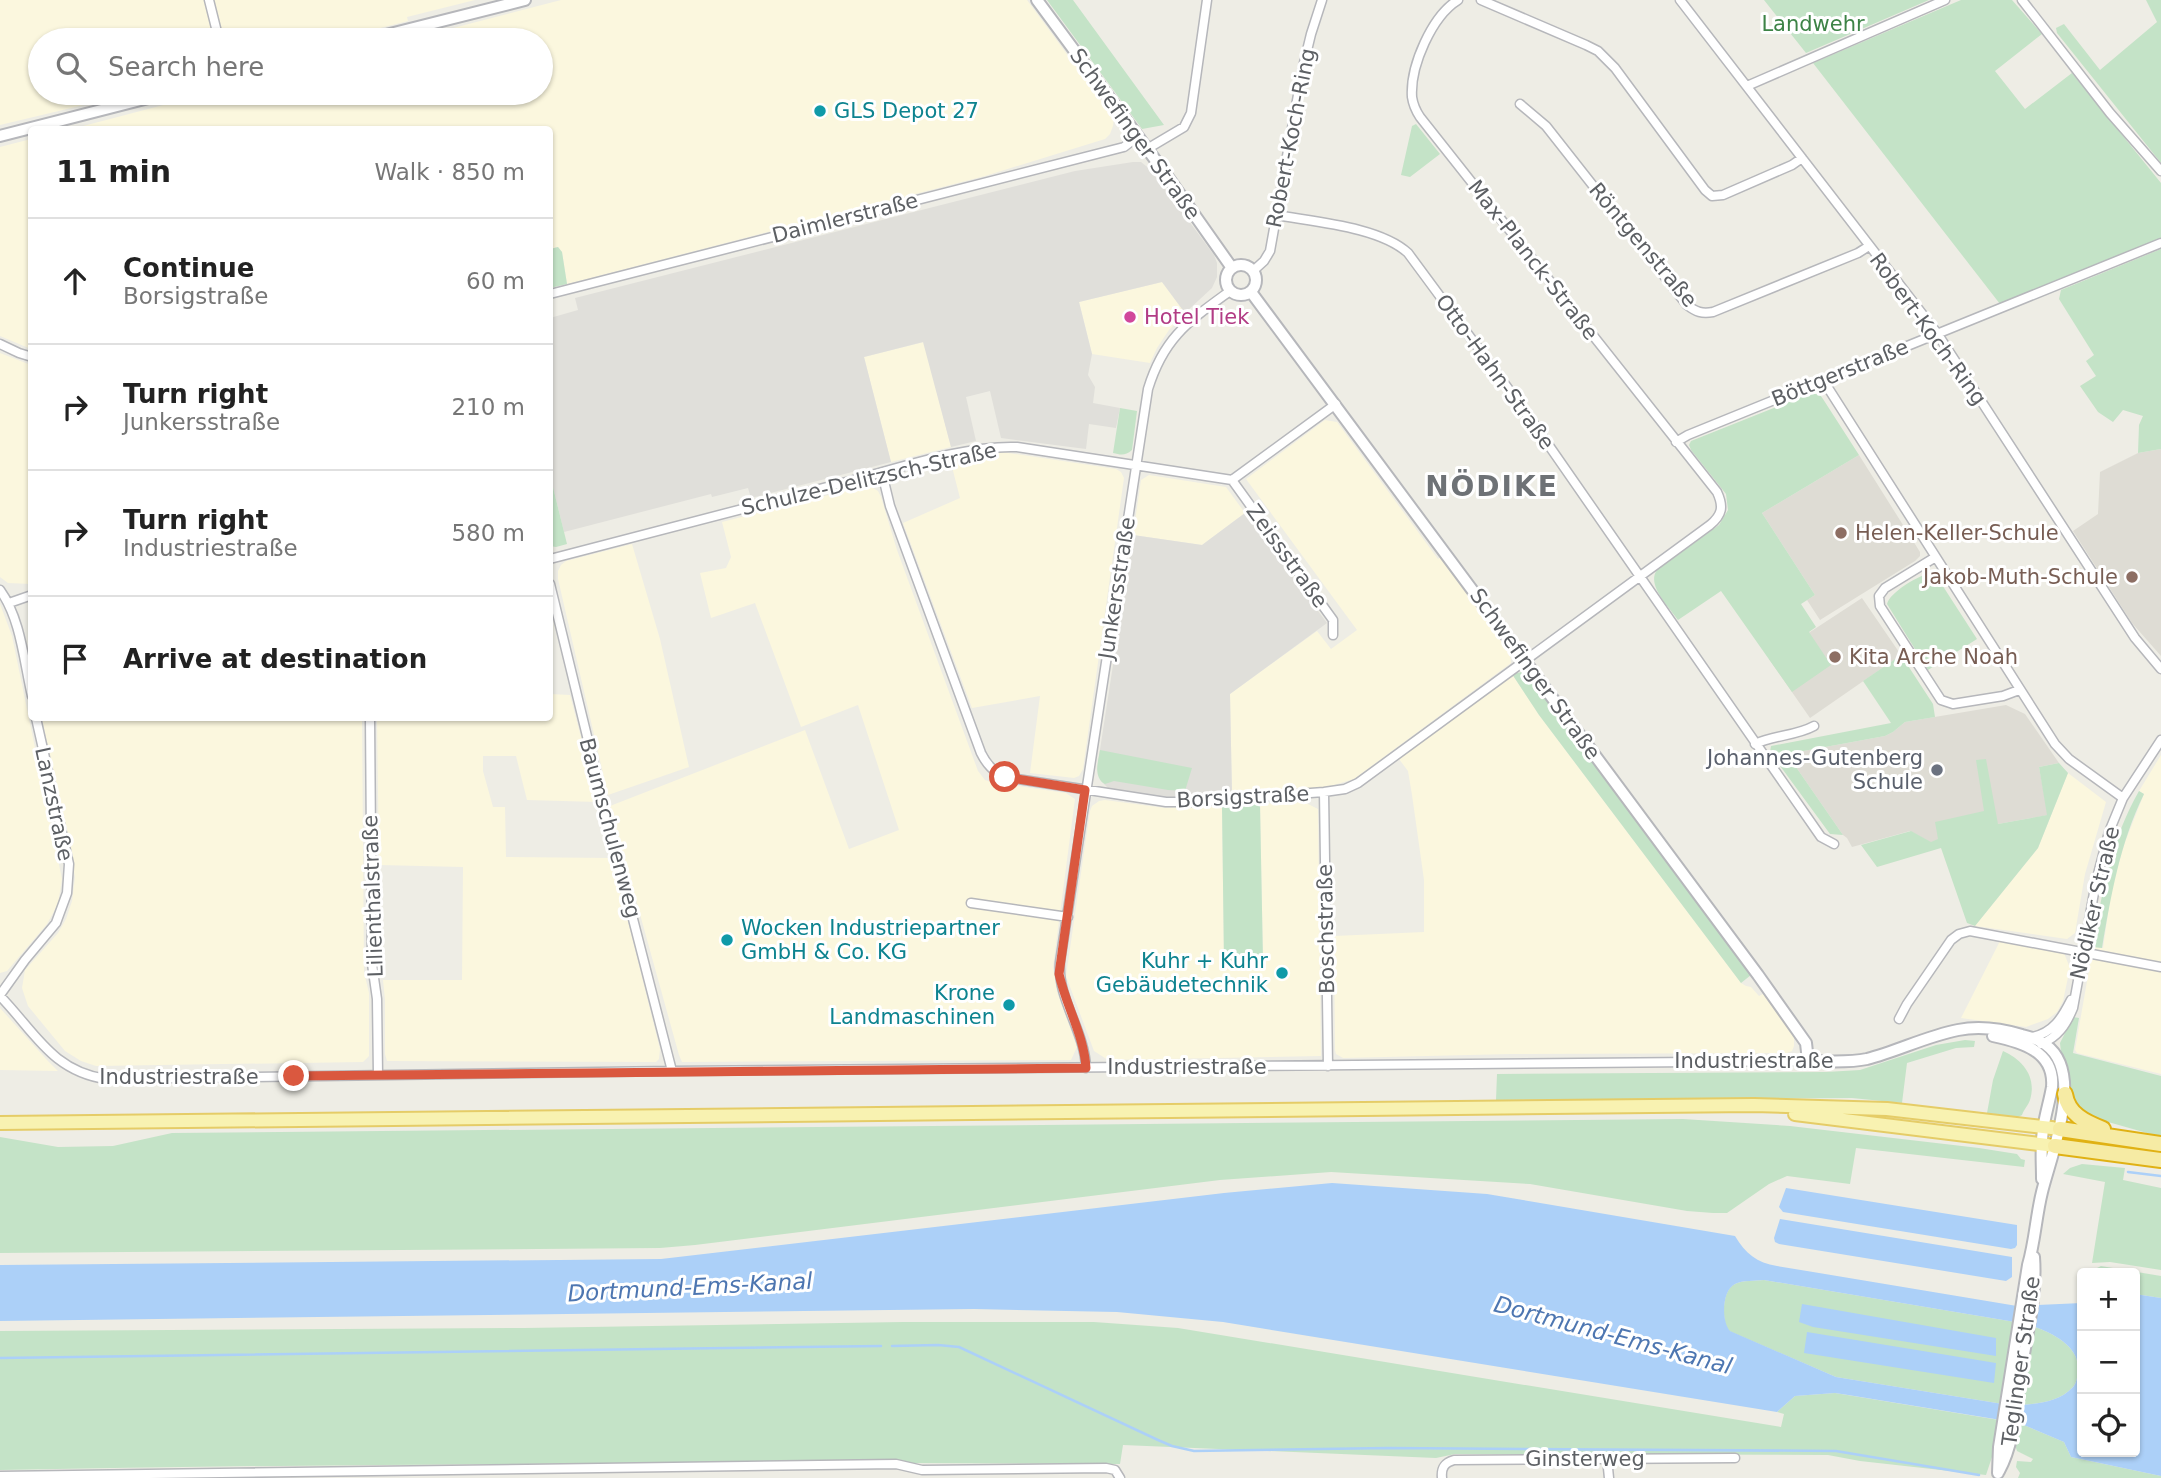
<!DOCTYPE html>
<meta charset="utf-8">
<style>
:root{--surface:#fff;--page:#f6f6f6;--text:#222;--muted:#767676;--line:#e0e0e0}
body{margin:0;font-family:"DejaVu Sans",sans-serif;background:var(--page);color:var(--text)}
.controls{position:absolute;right:21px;bottom:21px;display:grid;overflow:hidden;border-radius:7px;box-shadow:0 2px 5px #0004}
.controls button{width:63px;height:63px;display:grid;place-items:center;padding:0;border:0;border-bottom:2px solid var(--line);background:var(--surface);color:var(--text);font:35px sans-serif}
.stop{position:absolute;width:21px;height:21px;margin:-16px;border:5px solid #da583f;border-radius:50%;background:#fff}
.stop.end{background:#da583f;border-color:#fff;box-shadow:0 2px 7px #0008}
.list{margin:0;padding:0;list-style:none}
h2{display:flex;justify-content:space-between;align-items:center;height:91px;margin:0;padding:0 28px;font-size:30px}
h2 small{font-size:23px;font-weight:400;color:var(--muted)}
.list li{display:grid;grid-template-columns:46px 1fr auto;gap:21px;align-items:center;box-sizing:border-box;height:126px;padding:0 28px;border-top:2px solid var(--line)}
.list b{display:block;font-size:26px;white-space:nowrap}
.list p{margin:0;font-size:23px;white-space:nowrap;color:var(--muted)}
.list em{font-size:23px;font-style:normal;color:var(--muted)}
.icon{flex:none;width:38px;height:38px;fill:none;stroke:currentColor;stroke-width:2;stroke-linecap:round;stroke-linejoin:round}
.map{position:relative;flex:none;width:2161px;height:1478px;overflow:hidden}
.search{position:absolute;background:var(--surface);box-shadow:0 2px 5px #0004;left:28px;top:28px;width:525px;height:77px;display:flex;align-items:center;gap:18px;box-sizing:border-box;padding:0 24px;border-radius:38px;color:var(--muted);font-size:26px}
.panel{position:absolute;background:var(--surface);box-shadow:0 2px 5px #0004;left:28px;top:126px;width:525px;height:595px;border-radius:7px}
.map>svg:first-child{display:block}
.commercial{fill:#fbf7de}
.industrial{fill:#e0dfda}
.education{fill:#dedcd4}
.green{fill:#c4e3c7}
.water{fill:#acd0f8;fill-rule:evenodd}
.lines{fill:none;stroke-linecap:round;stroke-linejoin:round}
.stream{stroke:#acd0f8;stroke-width:2.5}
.minor-casing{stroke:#b6b7bb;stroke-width:11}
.tertiary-casing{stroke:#b6b7bb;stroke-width:14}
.primary-casing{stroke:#e5cc67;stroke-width:16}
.trunk-casing{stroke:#e0b114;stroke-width:18}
.minor{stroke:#fff;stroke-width:8}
.tertiary{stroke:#fff;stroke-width:10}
.primary{stroke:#f8f2b1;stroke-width:12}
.trunk{stroke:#f6eba4;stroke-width:14}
.route{stroke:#da583f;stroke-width:9}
.culture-dot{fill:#0f9aa8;stroke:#fff;stroke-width:2.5}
.hotel-dot{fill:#d1479c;stroke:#fff;stroke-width:2.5}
.education-dot{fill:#8d6e63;stroke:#fff;stroke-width:2.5}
.worship-dot{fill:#6b7280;stroke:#fff;stroke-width:2.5}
.labels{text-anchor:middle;stroke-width:6;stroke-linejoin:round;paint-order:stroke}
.park-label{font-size:21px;fill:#3d8346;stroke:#fff}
.culture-label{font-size:21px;fill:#0d838f;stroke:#fff;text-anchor:start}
.street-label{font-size:21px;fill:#5d6064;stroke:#fff}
.hotel-label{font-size:21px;fill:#b23c85;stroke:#fff;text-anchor:start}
.education-label{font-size:21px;fill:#785e54;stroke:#fff;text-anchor:start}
.worship-label{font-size:21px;fill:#5b616d;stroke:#fff;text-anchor:end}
.water-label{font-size:23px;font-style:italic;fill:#4d76b1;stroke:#fff}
.district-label{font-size:28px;font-weight:bold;letter-spacing:2px;fill:#6e7276;stroke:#fff}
</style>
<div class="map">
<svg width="2161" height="1478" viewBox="0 0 2161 1478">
<rect width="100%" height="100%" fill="#eeede5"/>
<path class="commercial" d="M0 0H475L407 17 408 21 333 40H40V93H134L0 125Z
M561 0H1027L1114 118 1113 126 1110 134 1105 139 985 176 567 284 562 252 558 247 550 249V130H68L209 93H541V40H407Z
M31 139H32L31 349 0 336V147Z
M1162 282 1185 313 1169 330 1157 348 1150 363 1092 354 1079 302Z
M924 342 951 447 891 462 864 357Z
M0 353 31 365V584L8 583 0 577Z
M1325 420 1337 422 1438 559 1442 556 1510 649 1511 663 1354 779 1324 788 1232 794 1230 694 1317 631 1331 649 1357 630 1246 479Z
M1002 452 1116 469 1121 472 1124 478 1083 769 1079 776 1074 778 1030 773 1040 696 972 708 903 523 960 498 951 463 982 455Z
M1149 475 1226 487 1245 513 1202 545 1133 535 1141 480Z
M868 485 878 491 881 497 897 550 978 771 985 780 991 782 1066 793 1075 799 1053 967 1057 992 1077 1047 1071 1060 682 1062 679 1055 610 806 805 730 849 849 899 830 858 705 801 727 755 603 711 618 700 573 726 568 731 557 722 522Z
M632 544 660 639 689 767 608 795 558 579V571L561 565 566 561Z
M0 604 12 636 62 879 58 904 47 924 7 971 0 973Z
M1512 674 1539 715 1741 983 1746 986 1751 987 1759 996 1763 994 1794 1036V1046L1792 1051 1787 1053 1511 1054 1343 1058 1336 1054 1335 1050 1334 936 1424 932V880L1412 795 1408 771 1399 759Z
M550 694 570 695 598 802 527 800 516 756H483V771L493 807H505L506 857 612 858 660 1049 659 1059 656 1062 387 1061 385 1054V1000L383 980H462L463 867 379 865 377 718H550Z
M42 718H362L364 972 369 993V1056L363 1062 96 1066 81 1061 65 1051 28 1006 22 988 25 970 58 933 66 919 72 901 75 877Z
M2161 755V1074L2077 1053 2075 1050 2093 947 2103 948 2112 886 2125 842 2144 794 2139 791Z
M2068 773 2106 802 2085 874 2075 933 2067 939 1975 926 2038 848Z
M1105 800 1165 808 1222 806 1224 963 1263 961 1260 804 1304 802 1318 809 1321 1056 1108 1060 1094 1051 1066 976 1090 811 1092 806 1099 801Z
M2000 941 2064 953 2070 968 2063 1001 2057 1012 2048 1019 2026 1027 1961 1018Z
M0 1008 47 1060 58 1071 0 1070Z"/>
<path class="industrial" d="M1133 162H1141L1151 170 1214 255 1217 263V277L1212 288 1185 313 1162 282 1079 302 1092 354 1088 375 1095 387 1093 403 1120 408 1116 428 1089 424 1086 449 1001 438 990 391 966 397 976 441 951 447 923 342 864 357 891 462 751 498 748 488 712 497 711 494 564 532 550 475V318L578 310 575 298 1075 171Z
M1245 513 1327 623 1230 694 1232 794 1169 798 1109 789 1101 781 1097 769 1133 535 1202 545Z"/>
<path class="education" d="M2161 449V656L2132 623 2073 531 2098 514 2100 472 2138 453Z
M1859 455 1920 552V556L1915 561 1820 620 1807 600 1815 595 1762 513Z
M1862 598 1901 655 1810 718 1769 659Z
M2006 705 2025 714 2059 763 2039 767 2048 815 1998 824 1941 848 1910 831 1852 847 1847 838 1843 835 1787 754 1885 736 1893 732 1905 722Z"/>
<path class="green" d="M1047 0H1073L1164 125 1142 129Z
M1764 0H1929L1806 53Z
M1961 0H2012L2042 34 1995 71 2025 109 2072 73 2161 183V239L2000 304 1813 63Z
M2146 0H2161V163L2057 33 2056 28 2064 24 2100 70 2157 22Z
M1416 124 1440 154 1410 177 1401 175 1412 126Z
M558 247 562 252 567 284 550 288V249Z
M2161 249V449L2138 453 2139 425 2143 416 2123 410 2113 422 2098 412 2080 386 2096 376 2086 361 2094 355 2059 299 2061 290Z
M1811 393 1820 395 1823 399 1859 455 1762 513 1815 595 1801 604 1816 627 1809 632 1831 665 1792 692 1721 591 1678 620C1669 607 1646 585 1657 570L1719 525 1728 510 1726 494 1691 450 1689 445 1691 441Z
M1120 408 1137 411 1132 450C1125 456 1121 455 1113 453Z
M550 475 567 544 556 547 550 546Z
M1931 573 1937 577 1977 639 1928 670 1887 604C1890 592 1919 575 1931 573Z
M1901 655 1933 704 1935 717 1905 722 1893 732 1885 736 1787 754 1843 835 1830 834 1770 752 1771 746 1891 723 1863 681Z
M1522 672 1533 678 1751 975 1741 983 1539 715 1512 674Z
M1100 750 1192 768 1185 791 1168 790 1114 781 1105 784C1093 777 1098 762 1100 750Z
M1986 759 1998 824 2047 815 2039 767 2059 763 2068 773 2038 848 1975 926 1967 923 1941 848 1877 867 1861 845 1911 831 1931 842 1938 839 1935 822 1984 811 1976 760Z
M2139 791 2144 794C2120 843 2111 895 2102 948L2093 947C2102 892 2111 840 2139 791Z
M1260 804 1263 962 1224 963 1222 806Z
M2073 1017 2079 1018 2073 1053 2161 1076V1137L2087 1116 2072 1106 2062 1061 2060 1043Z
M1965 1040 1975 1041 1974 1047 1956 1048 1907 1063 1902 1103 1852 1098 1496 1100 1497 1074 1826 1072 1860 1070 1936 1045Z
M2003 1051C2023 1060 2037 1077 2030 1100 2028 1106 2024 1109 2022 1115L2018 1117 1987 1113 1993 1080Z
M1683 1119 1790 1126 1979 1148 2017 1154 2021 1159 2025 1160 2024 1167 1856 1148 1850 1184 1787 1176 1769 1184 1727 1213H1713L1687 1211 1530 1184 1331 1172 1220 1180 695 1245 660 1248 0 1253V1137L58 1147 113 1146 172 1133Z
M2082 1164 2125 1168 2123 1180 2161 1188V1270L2110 1262 2092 1263 2105 1182 2063 1174 2070 1168Z
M2101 1266 2161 1276V1298L2135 1294V1273H2087Z
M1764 1280 2027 1324C2049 1332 2081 1344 2078 1373 2077 1378 2076 1385 2072 1388 2057 1404 2029 1405 2009 1405L1836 1377 1729 1331C1721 1321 1722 1289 1735 1284 1743 1280 1755 1281 1764 1280Z
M903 1322H1094L1178 1328 1781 1427 1784 1414 1777 1412 1795 1396 1835 1393 1999 1420 1993 1454 1986 1475 1860 1461 1828 1455 1455 1454 1436 1458 1123 1445 1120 1464C746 1462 373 1463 0 1470V1331L524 1328Z
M2007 1421 2019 1423 2064 1442 2071 1457 2161 1476V1478H2018L2020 1473 2016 1467 2017 1461 2031 1462 2033 1459 2017 1451Z"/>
<path class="water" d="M1332 1183 1487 1194 1735 1236C1745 1253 1757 1263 1777 1266L2017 1306 2082 1303V1452H2135V1294L2161 1298V1476L2071 1457 2064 1442 2019 1423 1848 1395 1835 1393 1795 1396 1777 1412 1223 1322 1117 1312 974 1309 0 1321V1265L661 1259 1224 1193ZM1764 1280 2027 1324C2049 1332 2081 1344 2078 1373 2077 1378 2076 1385 2072 1388 2057 1404 2029 1405 2009 1405L1836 1377 1730 1331C1721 1321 1722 1290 1735 1284 1743 1280 1755 1281 1764 1280Z
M1786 1188 2017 1225V1245L2015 1248 2011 1249 1783 1212 1779 1207Z
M1780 1219 2012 1257V1277L2006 1281 1779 1244 1775 1242 1774 1238Z
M1802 1304 1996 1338V1356L1813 1327 1799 1322Z
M1807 1332 1996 1363 1994 1383 1804 1353Z"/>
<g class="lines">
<path class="stream" d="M2128 1172 2161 1176
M892 1346 938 1345 959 1347 1158 1440 1172 1446 1194 1451 1388 1448 1836 1451 1979 1475
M0 1358 881 1346"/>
<g class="minor-casing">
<path id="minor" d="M209 0 219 40
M1481 0 1586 45 1598 51 1615 68 1705 190 1712 196 1723 195 1792 165 1802 158
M1680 0 1937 333 2135 638 2161 669
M2022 0 2110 113 2161 171
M1747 86 1945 0
M1520 104 1546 126 1687 305C1696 312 1702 314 1713 312L1858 253 1869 246
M1147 149 1184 127 1191 113 1207 0
M1276 215C1315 222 1380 227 1408 253L1527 414 1821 837 1834 844
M1253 271 1264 261 1270 251 1303 67 1311 34 1322 0
M550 294 1124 147 1137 137
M0 344 19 353 32 357
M1823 380 2055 744 2069 759 2123 798
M1676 442 1688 435 2161 243
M882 473 890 506 981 753C987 765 993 771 1005 777L1166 802H1192L1324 792 1345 789 1358 783 1710 525C1722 515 1724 507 1717 492L1420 117C1416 111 1413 104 1412 97 1410 66 1432 16 1458 0
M1232 480 1333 620V635
M1934 558 1885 588 1879 596 1880 606 1941 700 1953 704 2003 696 2019 690
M550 559C650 533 750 507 850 481 900 468 966 445 1017 447L1232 480 1336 404
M550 584 603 802 672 1071
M0 590C21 619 24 662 32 696
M9 603 32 595
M370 718 372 964 377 999 378 1075
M1755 744C1774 735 1796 736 1814 726
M1324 792 1328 1066
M971 903 1068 917
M0 995 25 960 56 923 67 893 69 864 36 718
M0 996C35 1032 52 1071 106 1079L672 1071 1808 1061
M1899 1019 1907 1004 1951 940 1959 934 1970 931 2161 967
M2032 1037C2053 1033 2062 1018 2071 1000
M2041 1044C2058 1037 2066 1025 2073 1008L2096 882 2109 832 2123 798 2161 740
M1086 1068C1085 1031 1057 999 1060 962L1148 389C1164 337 1189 321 1230 291
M1607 1458 1609 1478
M0 1476 896 1464 922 1470 1106 1468 1115 1470 1120 1478
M1442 1478C1441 1468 1444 1463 1454 1460L1735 1458"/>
</g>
<g class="tertiary-casing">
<path id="tertiary" d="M1037 0 1165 173 1232 268
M366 40 525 0
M0 136 168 93
M1226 280a15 15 0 1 1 30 0a15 15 0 1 1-30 0Z
M1251 292 1758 975 1806 1043 1808 1061C1827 1061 1848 1063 1867 1059 1898 1051 1927 1036 1958 1030 1978 1026 2002 1029 2022 1035 2030 1037 2040 1040 2046 1045 2085 1073 2051 1155 2042 1192 2036 1216 2035 1241 2028 1265L1999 1447 1998 1473
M1993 1036C2021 1042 2055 1051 2052 1087 2050 1099 2046 1112 2044 1124 2040 1142 2042 1160 2042 1179
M1999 1471C2015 1442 2016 1404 2021 1371 2027 1334 2037 1295 2034 1257"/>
</g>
<g class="primary-casing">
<path id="primary" d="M1795 1114 2055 1146
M0 1123 1754 1105 1887 1109 2060 1129"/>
</g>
<g class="trunk-casing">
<path id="trunk" d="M2065 1094C2068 1114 2085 1122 2103 1129
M2060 1129 2161 1144
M2055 1146 2161 1160"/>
</g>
<use href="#minor" class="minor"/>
<use href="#tertiary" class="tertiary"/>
<use href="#primary" class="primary"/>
<use href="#trunk" class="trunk"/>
</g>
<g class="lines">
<path class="route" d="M294 1076 1086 1068C1084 1035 1066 1006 1059 974L1085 790 1005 777"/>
</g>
<g class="culture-dot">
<circle cx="820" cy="111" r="7"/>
<circle cx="727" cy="940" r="7"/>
<circle cx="1282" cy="973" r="7"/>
<circle cx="1009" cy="1005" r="7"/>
</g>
<circle class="hotel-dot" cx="1130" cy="317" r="7"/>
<g class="education-dot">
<circle cx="1841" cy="533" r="7"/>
<circle cx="2132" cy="577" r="7"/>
<circle cx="1835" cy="657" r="7"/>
</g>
<circle class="worship-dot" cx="1937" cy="770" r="7"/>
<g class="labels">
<g class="park-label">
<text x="1813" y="31">Landwehr</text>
</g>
<g class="culture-label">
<text x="834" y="118">GLS Depot 27</text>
<text x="741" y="935">Wocken Industriepartner<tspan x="741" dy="24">GmbH &amp; Co. KG</tspan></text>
<text x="1268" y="968" text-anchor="end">Kuhr + Kuhr<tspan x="1268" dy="24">Gebäudetechnik</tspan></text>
<text x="995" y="1000" text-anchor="end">Krone<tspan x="995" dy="24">Landmaschinen</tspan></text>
</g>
<g class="street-label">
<text transform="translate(1135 134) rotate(54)" y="7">Schwefinger Straße</text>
<text transform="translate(1291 138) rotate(-79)" y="7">Robert-Koch-Ring</text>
<text transform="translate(845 218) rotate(-14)" y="7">Daimlerstraße</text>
<text transform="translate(1643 245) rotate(50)" y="7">Röntgenstraße</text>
<text transform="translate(1533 260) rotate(52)" y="7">Max-Planck-Straße</text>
<text transform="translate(1928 329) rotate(54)" y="7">Robert-Koch-Ring</text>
<text transform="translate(1495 372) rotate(54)" y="7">Otto-Hahn-Straße</text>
<text transform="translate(1840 373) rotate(-22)" y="7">Böttgerstraße</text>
<text transform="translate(869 479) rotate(-13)" y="7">Schulze-Delitzsch-Straße</text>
<text transform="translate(1287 556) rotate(54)" y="7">Zeissstraße</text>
<text transform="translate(1117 588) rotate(-81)" y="7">Junkersstraße</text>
<text transform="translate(1535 674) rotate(54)" y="7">Schwefinger Straße</text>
<text transform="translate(1243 797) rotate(-3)" y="7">Borsigstraße</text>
<text transform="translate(54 804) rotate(78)" y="7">Lanzstraße</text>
<text transform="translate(610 828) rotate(75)" y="7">Baumschulenweg</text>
<text transform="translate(373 896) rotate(-92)" y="7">Lilienthalstraße</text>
<text transform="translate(2095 903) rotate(-77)" y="7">Nödiker Straße</text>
<text transform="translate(1326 929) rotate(-91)" y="7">Boschstraße</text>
<text x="1754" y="1068">Industriestraße</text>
<text x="1187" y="1074">Industriestraße</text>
<text x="179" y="1084">Industriestraße</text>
<text transform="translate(2021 1361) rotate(-82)" y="7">Teglinger Straße</text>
<text x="1585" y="1466">Ginsterweg</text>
</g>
<g class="hotel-label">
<text x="1144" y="324">Hotel Tiek</text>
</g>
<g class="education-label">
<text x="1855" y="540">Helen-Keller-Schule</text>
<text x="2118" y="584" text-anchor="end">Jakob-Muth-Schule</text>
<text x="1849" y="664">Kita Arche Noah</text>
</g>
<g class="worship-label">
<text x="1923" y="765">Johannes-Gutenberg<tspan x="1923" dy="24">Schule</tspan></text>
</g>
<g class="water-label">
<text transform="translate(690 1287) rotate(-3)" y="8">Dortmund-Ems-Kanal</text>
<text transform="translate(1613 1335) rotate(15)" y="8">Dortmund-Ems-Kanal</text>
</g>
<g class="district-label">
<text x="1492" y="496">NÖDIKE</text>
</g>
</g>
</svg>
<div class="controls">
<button>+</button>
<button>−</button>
<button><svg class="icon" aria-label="locate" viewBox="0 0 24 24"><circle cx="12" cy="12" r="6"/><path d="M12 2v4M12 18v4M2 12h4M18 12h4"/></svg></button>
</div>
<div class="stop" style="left:1005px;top:777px"></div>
<div class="stop end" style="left:294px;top:1076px"></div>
<div class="search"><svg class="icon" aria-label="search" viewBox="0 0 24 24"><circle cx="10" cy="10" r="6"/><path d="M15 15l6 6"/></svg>Search here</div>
<section class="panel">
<h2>11 min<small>Walk · 850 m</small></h2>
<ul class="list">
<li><svg class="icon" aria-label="ahead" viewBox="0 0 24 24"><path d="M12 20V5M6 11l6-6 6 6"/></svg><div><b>Continue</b><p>Borsigstraße</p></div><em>60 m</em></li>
<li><svg class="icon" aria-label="right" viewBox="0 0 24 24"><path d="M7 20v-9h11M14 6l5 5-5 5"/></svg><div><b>Turn right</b><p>Junkersstraße</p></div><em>210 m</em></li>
<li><svg class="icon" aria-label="right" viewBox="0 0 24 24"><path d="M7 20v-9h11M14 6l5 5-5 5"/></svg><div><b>Turn right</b><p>Industriestraße</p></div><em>580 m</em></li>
<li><svg class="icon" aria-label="arrive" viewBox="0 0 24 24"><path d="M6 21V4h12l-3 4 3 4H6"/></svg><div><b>Arrive at destination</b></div></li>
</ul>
</section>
</div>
